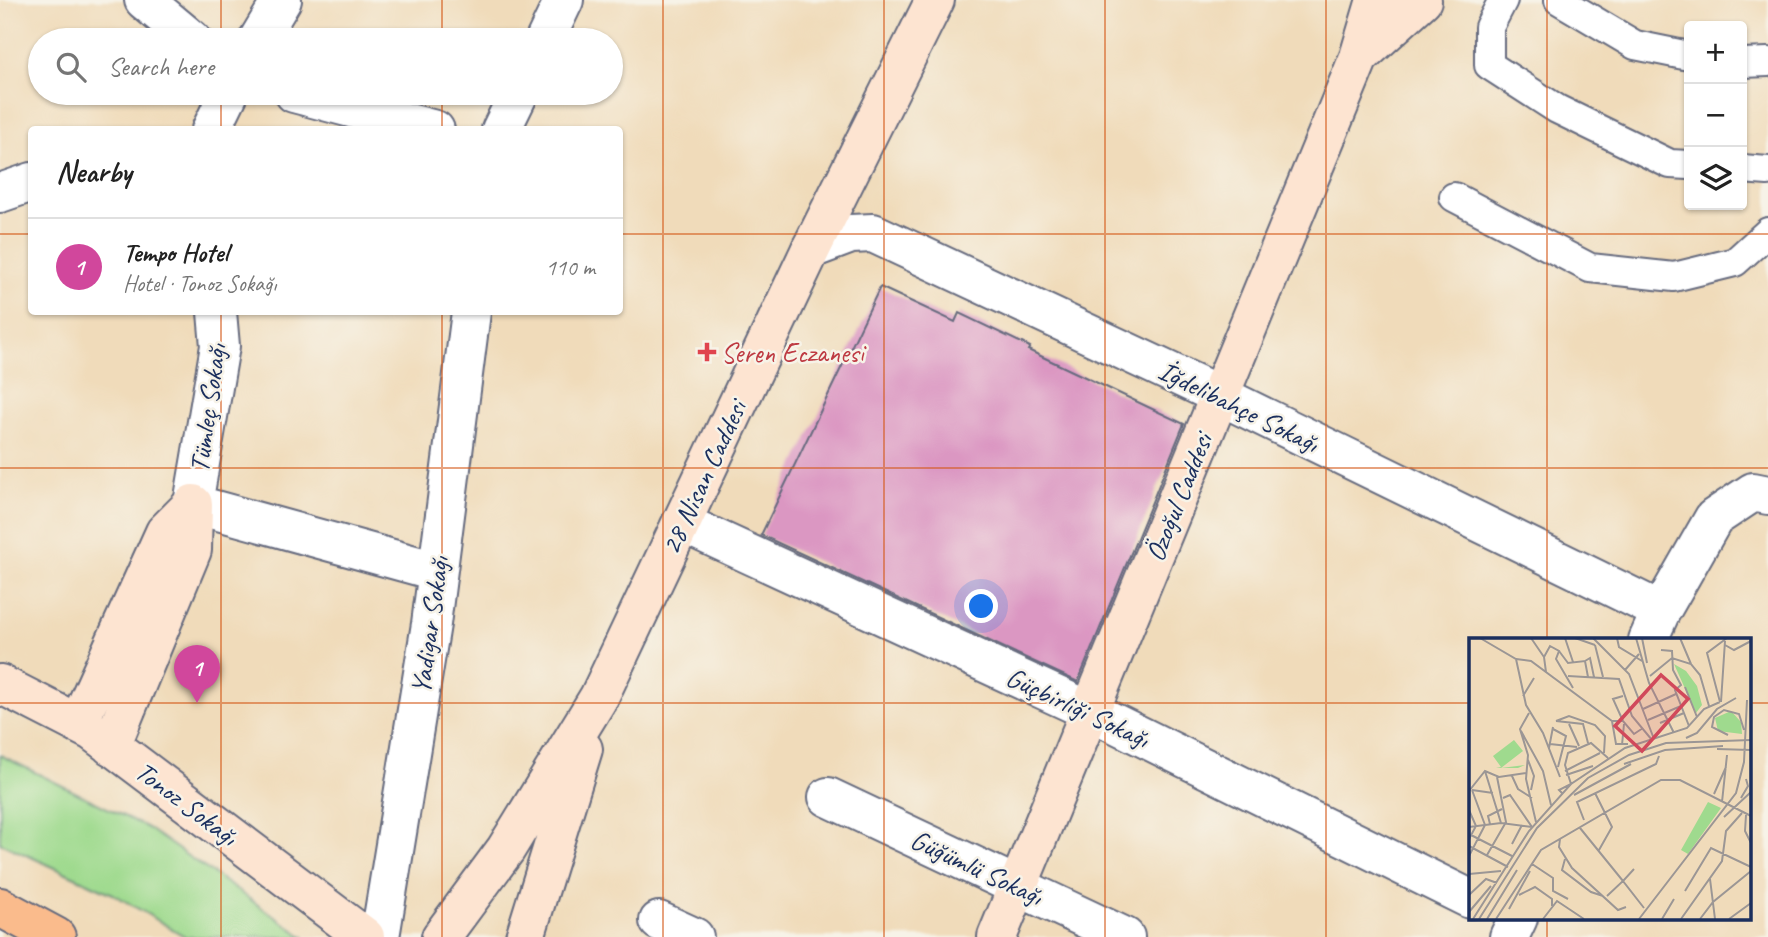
<!DOCTYPE html>
<meta charset="utf-8">
<style>
:root{--surface:#fff;--page:#f6f6f6;--text:#222;--muted:#767676;--line:#e0e0e0;--accent:#d1495b}
body{margin:0;font-family:Caveat,sans-serif;background:var(--page);color:var(--text)}
.controls{position:absolute;right:21px;top:21px;display:grid;overflow:hidden;border-radius:7px;box-shadow:0 2px 5px #0004}
.controls button{width:63px;height:63px;display:grid;place-items:center;padding:0;border:0;border-bottom:2px solid var(--line);background:var(--surface);color:var(--text);font:35px sans-serif}
.you{position:absolute;left:982px;top:607px;width:24px;height:24px;margin:-18px;border:5px solid #fff;border-radius:50%;background:#1a73e8;box-shadow:0 0 0 10px #1a73e833}
.badge{display:grid;place-items:center;width:46px;height:46px;border-radius:50%;background:var(--accent);color:#fff;font-size:23px;font-weight:700}
.pin{position:absolute;translate:-50% -58px;filter:drop-shadow(0 2px 4px #0008)}
.pin::after{content:'';position:absolute;top:37px;width:24px;height:21px;background:inherit;clip-path:polygon(0 0,100% 0,50% 100%)}
.list{margin:0;padding:0;list-style:none}
h2{display:flex;justify-content:space-between;align-items:center;height:91px;margin:0;padding:0 28px;font-size:30px}
h2 small{font-size:23px;font-weight:400;color:var(--muted)}
.list li{display:grid;grid-template-columns:46px 1fr auto;gap:21px;align-items:center;box-sizing:border-box;height:98px;padding:0 28px;border-top:2px solid var(--line)}
.list b{display:block;font-size:26px;white-space:nowrap}
.list p{margin:0;font-size:23px;white-space:nowrap;color:var(--muted)}
.list em{font-size:23px;font-style:normal;color:var(--muted)}
.icon{flex:none;width:38px;height:38px;fill:none;stroke:currentColor;stroke-width:2;stroke-linecap:round;stroke-linejoin:round}
.map{position:relative;flex:none;width:1768px;height:937px;overflow:hidden}
.search{position:absolute;background:var(--surface);box-shadow:0 2px 5px #0004;left:28px;top:28px;width:595px;height:77px;display:flex;align-items:center;gap:18px;box-sizing:border-box;padding:0 24px;border-radius:38px;color:var(--muted);font-size:26px}
.panel{position:absolute;background:var(--surface);box-shadow:0 2px 5px #0004;left:28px;top:126px;width:595px;height:189px;border-radius:7px}
.map>svg:first-child{display:block}
.green{fill:#9fda8e;stroke:#5d8476;stroke-width:2}
.building{fill:#db97c2}
.lines{fill:none;stroke-linecap:round;stroke-linejoin:round}
.lane-casing{stroke:#666b7e;stroke-width:32}
.street-casing{stroke:#666b7e;stroke-width:42}
.secondary-casing{stroke:#666b7e;stroke-width:42}
.highway-casing{stroke:#666b7e;stroke-width:42}
.lane{stroke:#fff;stroke-width:28}
.street{stroke:#fff;stroke-width:38}
.secondary{stroke:#fde4d1;stroke-width:38}
.highway{stroke:#fabb8c;stroke-width:38}
.grid{fill:none;stroke:#d45514;stroke-width:2;stroke-opacity:0.55}
.health-dot{fill:#e0444e;stroke:#f7f3e8;stroke-width:2.5}
.labels{text-anchor:middle;stroke-width:5;stroke-linejoin:round;paint-order:stroke}
.health-label{font-size:28px;fill:#be3a42;stroke:#f7f3e8;text-anchor:start}
.street-label{font-size:28px;fill:#1b2f5e;stroke:#f7f3e8}
.inset-road{fill:none;stroke:#9b9695;stroke-width:2}
.view{fill:#d1495b;fill-opacity:0.15;stroke:#d1495b;stroke-width:3.5}
.inset-edge{fill:none;stroke:#1b2f5e;stroke-width:3.5}
</style>
<div class="map">
<svg width="1768" height="937" viewBox="0 0 1768 937">
<rect width="100%" height="100%" fill="#f7f3e8"/>
<filter id="ink" filterUnits="userSpaceOnUse"><feTurbulence type="fractalNoise" baseFrequency=".0143" numOctaves="2"/><feDisplacementMap in="SourceGraphic" scale="14" xChannelSelector="R" yChannelSelector="G"/><feConvolveMatrix kernelMatrix="1 2 1 2 8 2 1 2 1" color-interpolation-filters="sRGB"/></filter>
<filter id="wash" filterUnits="userSpaceOnUse"><feTurbulence type="fractalNoise" baseFrequency=".00686" numOctaves="4" result="noise"/><feDisplacementMap in="SourceGraphic" scale="28" xChannelSelector="R" yChannelSelector="G"/><feGaussianBlur stdDeviation="1.57" result="paint"/><feColorMatrix in="noise" values="0 0 0 0 0 0 0 0 0 0 0 0 0 0 0 0 0 1.4 0 .05"/><feComposite in="paint" operator="in"/></filter>
<g filter="url(#wash)">
<rect width="100%" height="100%" fill="#f0dbba"/>
<path class="green" d="M0 755 146 827 304 937H186L113 894 0 843Z"/>
<g id="blocks">
<path class="building" d="M880 287 955 322 959 313 1030 347 1028 350 1184 424 1078 682 761 535Z"/>
</g>
</g>
<g filter="url(#ink)">
<use href="#blocks" fill-opacity="0" stroke="#666b7e" stroke-width="2"/>
<g class="lines">
<g class="lane-casing">
<path id="lane" d="M1503 0 1489 27V65L1557 109 1670 164 1689 165
M1559 0 1635 45 1689 56
M1742 63 1768 62
M1742 169 1768 171
M1454 197 1590 268 1674 277 1735 262 1768 232"/>
</g>
<g class="street-casing">
<path id="street" d="M144 0 192 40
M258 40 282 0
M545 40 564 0
M294 93 435 130
M211 130 229 93
M501 130 519 93
M0 193 32 182
M811 249 851 234 873 233 1219 395 1661 611
M217 312 220 346 193 504 436 571
M682 523 1090 711 1470 899
M1648 640 1661 611 1714 518 1753 492 1768 495
M828 797 1125 937
M659 921 694 937
M380 937 431 624 471 312
M1509 937 1518 918"/>
</g>
<g class="secondary-casing">
<path id="secondary" d="M1359 57 1422 0
M0 684 92 731 365 937
M78 724 165 532 193 504
M111 746 192 550 193 504
M441 937 506 849 599 697 811 249 935 0
M525 937 583 749
M997 937 1359 57 1376 0"/>
</g>
<g class="highway-casing">
<path id="highway" d="M0 907 56 937"/>
</g>
<use href="#lane" class="lane"/>
<use href="#street" class="street"/>
<use href="#secondary" class="secondary"/>
<use href="#highway" class="highway"/>
</g>
</g>
<path class="grid" d="M221 0V40M442 0V40M663 0V937M884 0V937M1105 0V937M1326 0V937M1547 0V640M221 93V130M442 93V130M0 234H32M620 234H1768M221 312V937M442 312V937M0 468H1768M0 703H1470M1749 703H1768M1547 918V937"/>
<path class="health-dot" d="M703.5 341.5h7v7h7v7h-7v7h-7v-7h-7v-7h7z"/>
<g class="labels">
<g class="health-label">
<text x="721" y="362">Seren Eczanesi</text>
</g>
<g class="street-label">
<text transform="translate(1239 406) rotate(26)" y="10">İğdelibahçe Sokağı</text>
<text transform="translate(207 408) rotate(-82)" y="10">Tümleç Sokağı</text>
<text transform="translate(703 477) rotate(-65)" y="10">28 Nisan Caddesi</text>
<text transform="translate(1178 497) rotate(-68)" y="10">Özoğul Caddesi</text>
<text transform="translate(429 625) rotate(-82)" y="10">Yadigar Sokağı</text>
<text transform="translate(1078 707) rotate(25)" y="10">Güçbirliği Sokağı</text>
<text transform="translate(187 803) rotate(37)" y="10">Tonoz Sokağı</text>
<text transform="translate(977 867) rotate(25)" y="10">Güğümlü Sokağı</text>
</g>
</g>
<g transform="translate(1469 638)">
<rect width="282" height="282" fill="#f0dbba"/>
<path d="M205 26 217 33 228 48 233 67 227 75ZM262 73 272 84 273 96 249 93 246 80ZM45 102 54 113 32 130 56 127 49 130H27L32 129 24 118ZM239 164 252 170 219 216 212 212Z" fill="#9fda8e"/>
<path class="inset-road" d="M11 0 47 21 62 23 143 83H154L165 96 174 90M62 0 75 19 77 34M96 0 104 24M106 0 126 7M124 0 160 36 185 101M148 0 150 9 173 23M167 0 180 45 205 95M173 0 178 25M211 0 222 26M126 7 134 39M256 7 265 12 282 3M192 12 203 13 204 32 212 47 206 52 220 88M90 13 99 25 116 23 119 39M75 19 81 8 90 13 87 21 104 50M47 21 57 67 74 95 91 139M116 23 121 20 125 39M156 32 170 16M99 38 150 41 163 78 183 102M181 38 203 20 222 26 231 37 240 68M216 49 228 79M54 58 65 40M154 58 144 61 154 83M251 64 238 15 258 0M252 64 256 3M174 71 207 56M60 75 51 91 59 117 57 141 67 184M179 82 212 68M87 83 100 78 126 87 136 98 135 115M87 83 114 86 119 105M143 83 147 106H159M191 85 215 75M100 86 110 108M84 91 97 98 89 129M52 93 74 133 82 167M259 97 243 89 245 79 255 72 270 76 275 92M217 100 228 95 248 71 267 60M81 106 108 109M153 107 155 86M80 110 84 89M248 111 282 112M59 122 65 138 62 152M155 126 196 112 254 108M16 133 32 185M96 133 131 115M97 137 124 128M43 138 49 151 63 160M3 152 16 187M3 152 24 155M0 153 16 133 30 139 57 135M93 155 90 152 102 146 96 127 99 115 122 105 139 120M126 155 143 189 130 212M245 156 257 129M105 157 162 126M34 160 41 157 63 189M272 160 279 148 277 141M253 164 258 117M0 172 7 188 0 201M277 177 276 193 282 205M255 179 282 154M115 182 108 164 187 126 190 118M21 186 19 178 33 171M0 189 32 185 63 189M111 190 154 243 138 258M2 197 43 218M91 201 90 209 103 230 149 272 157 269M43 206 53 187M0 208 39 229M18 217 37 184 28 139M0 218 16 187M96 221 93 232 122 254 134 258M63 226 84 240V253L99 261M165 231 154 243 175 270M0 236 32 233M241 241 246 281M216 253 242 210 282 229M0 257 17 241 28 245M50 257 66 249 83 261V268M40 271 61 233M0 274 22 248M4 281 60 193 102 146 156 110 218 90 235 71 251 64M10 281 68 190 119 140 160 117 197 105 282 102M18 281 48 232M27 281 72 212 192 142H211L282 178M74 281 88 263 115 281M170 281 267 155 275 124 278 62M193 281 205 261M212 281 253 223 257 193 273 175M231 281 244 264 282 233M260 281 282 265"/>
<path class="view" d="M192 37 219 61 173 113 146 88Z"/>
<rect width="282" height="282" class="inset-edge"/>
</g>
</svg>
<div class="controls">
<button>+</button>
<button>−</button>
<button><svg class="icon" aria-label="layers" viewBox="0 0 24 24"><path d="M12 4l9 5-9 5-9-5zM3 14l9 5 9-5"/></svg></button>
</div>
<div class="you"></div>
<div class="pin badge" style="left:197px;top:703px;background:#d1479c">1</div>
<div class="search"><svg class="icon" aria-label="search" viewBox="0 0 24 24"><circle cx="10" cy="10" r="6"/><path d="M15 15l6 6"/></svg>Search here</div>
<section class="panel">
<h2>Nearby<small></small></h2>
<ul class="list">
<li><span class="badge" style="background:#d1479c">1</span><div><b>Tempo Hotel</b><p>Hotel · Tonoz Sokağı</p></div><em>110 m</em></li>
</ul>
</section>
</div>
